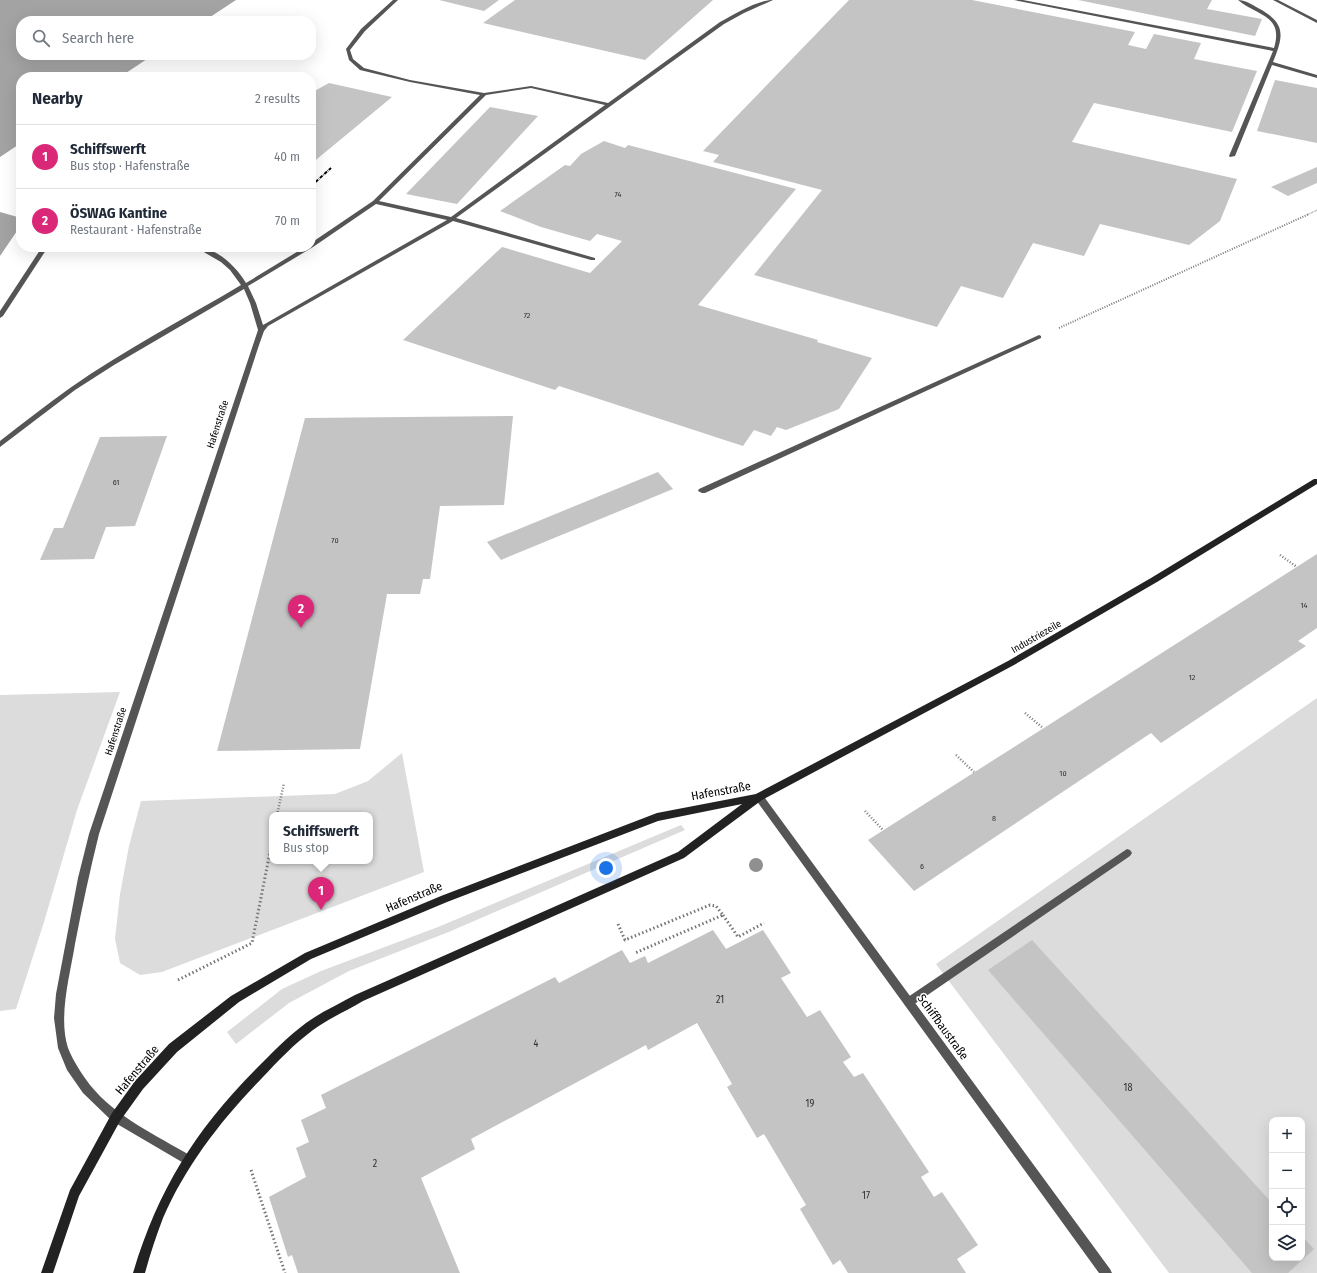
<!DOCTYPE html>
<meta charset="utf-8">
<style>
:root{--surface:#fff;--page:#f6f6f7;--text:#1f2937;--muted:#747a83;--line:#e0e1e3;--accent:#db2777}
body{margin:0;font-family:"Fira Sans Condensed",sans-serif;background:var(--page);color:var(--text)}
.controls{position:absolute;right:12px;bottom:12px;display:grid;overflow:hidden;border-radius:8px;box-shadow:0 4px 16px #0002}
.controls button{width:36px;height:36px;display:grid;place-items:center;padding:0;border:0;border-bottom:1px solid var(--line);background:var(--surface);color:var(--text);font:20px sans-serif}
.you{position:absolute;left:606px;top:868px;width:14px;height:14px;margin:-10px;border:3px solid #fff;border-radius:50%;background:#1a73e8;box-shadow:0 0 0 6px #1a73e833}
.badge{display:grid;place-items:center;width:26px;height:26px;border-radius:50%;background:var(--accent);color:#fff;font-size:13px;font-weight:700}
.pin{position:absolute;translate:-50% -33px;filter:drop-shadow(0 1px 2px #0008)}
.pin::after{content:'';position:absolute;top:21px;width:14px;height:12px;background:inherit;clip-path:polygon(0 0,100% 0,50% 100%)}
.popup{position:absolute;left:269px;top:812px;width:104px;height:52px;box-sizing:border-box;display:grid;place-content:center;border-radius:8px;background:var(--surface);filter:drop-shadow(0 1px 3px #0005);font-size:13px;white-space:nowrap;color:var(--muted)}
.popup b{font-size:15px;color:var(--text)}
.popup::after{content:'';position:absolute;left:50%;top:100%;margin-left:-8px;border:8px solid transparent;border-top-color:var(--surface)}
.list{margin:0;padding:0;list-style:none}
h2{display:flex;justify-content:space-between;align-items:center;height:52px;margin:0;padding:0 16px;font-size:17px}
h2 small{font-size:13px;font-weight:400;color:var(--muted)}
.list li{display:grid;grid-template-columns:26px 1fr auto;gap:12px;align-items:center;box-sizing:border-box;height:64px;padding:0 16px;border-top:1px solid var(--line)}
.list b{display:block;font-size:15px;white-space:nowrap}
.list p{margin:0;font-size:13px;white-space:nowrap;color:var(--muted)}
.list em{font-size:13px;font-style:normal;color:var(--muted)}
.icon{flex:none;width:22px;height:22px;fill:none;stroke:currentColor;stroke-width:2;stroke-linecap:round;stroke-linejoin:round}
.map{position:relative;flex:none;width:1317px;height:1273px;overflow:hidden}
.search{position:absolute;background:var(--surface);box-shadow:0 4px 16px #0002;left:16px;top:16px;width:300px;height:44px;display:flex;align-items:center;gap:10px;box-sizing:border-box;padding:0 14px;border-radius:16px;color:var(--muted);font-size:15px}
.panel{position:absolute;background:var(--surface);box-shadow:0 4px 16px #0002;left:16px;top:72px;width:300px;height:180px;border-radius:16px}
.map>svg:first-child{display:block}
.green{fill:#dcdcdc;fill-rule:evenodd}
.water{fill:#a3a3a3}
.building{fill:#c4c4c4}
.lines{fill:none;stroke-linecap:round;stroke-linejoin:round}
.path-far3{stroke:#777;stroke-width:1.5;stroke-dasharray:0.5 1;stroke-linecap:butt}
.path-far2{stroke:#777;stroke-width:2;stroke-dasharray:1 1.5;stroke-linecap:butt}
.path-far1{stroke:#777;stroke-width:2.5;stroke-dasharray:1 2;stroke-linecap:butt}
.path{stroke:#777;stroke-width:3;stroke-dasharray:1.5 2.5;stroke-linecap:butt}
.service{fill:#555;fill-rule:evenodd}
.minor{fill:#555;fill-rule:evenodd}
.secondary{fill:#222;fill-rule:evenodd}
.rail{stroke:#000;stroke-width:2;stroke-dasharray:3.5 1 0.5 1;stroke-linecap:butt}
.tree{fill:#8f8f8f}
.labels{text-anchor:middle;stroke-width:3;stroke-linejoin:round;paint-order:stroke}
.number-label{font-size:8px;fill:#313131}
.street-label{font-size:10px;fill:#000;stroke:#fff}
.near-number-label{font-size:10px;fill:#313131}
.near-street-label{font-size:12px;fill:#000;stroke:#fff}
</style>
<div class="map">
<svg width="1317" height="1273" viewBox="0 0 1317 1273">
<rect width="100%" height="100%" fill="#fff"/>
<path class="green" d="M120 692 77 810 44 922 16 1009 0 1011V695Z
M1317 698V1273H1169L936 964ZM1272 1120H1302V1258H1272Z
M402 753 424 872 162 972 140 975 120 963 115 939 120 894 129 846 141 801 335 794 368 781ZM272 815H370V861H272Z
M681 825 685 830 451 931 349 971 289 1003 236 1044 227 1032 282 989 321 971 438 927Z"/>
<path class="water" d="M0 0H236L204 21H21V55H153L120 77H21V143L0 157Z
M0 212 21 218V225L0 256Z"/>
<path class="building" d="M439 0H499L484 11Z
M515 0H713L645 60 483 23Z
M849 0H972L1135 32 1128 45 1146 49 1154 34 1201 43 1194 59 1257 71 1232 132 1094 103 1072 142 1237 179 1220 221 1189 245 1100 224 1084 256 1033 243 1003 298 961 286 937 327 754 275 822 190 713 162 719 155 703 151Z
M1078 0H1212L1207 9 1262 19 1255 36Z
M1275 80 1317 88V143L1257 131Z
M329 83 392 97 311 164V93Z
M490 107 538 116 457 204 406 194Z
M604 141 625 148 628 145 796 189 698 305 818 340 817 342 872 358 839 409 786 430 777 427 771 436 754 430 743 446 559 386 555 390 403 340 502 247 590 273 622 241 597 234 590 241 541 227 500 211 565 165 570 166 581 154Z
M1317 167V183L1288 196 1271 187Z
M513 416 504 505 440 506 430 579H423L420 594H387L360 749 217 751 305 418Z
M167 436 135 526 106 527 94 559 40 560 54 528H63L100 437Z
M658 472 673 489 501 560 487 542Z
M1317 554V628L1298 641 1306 646 1161 743 1151 733 914 891 868 840Z
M713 930 726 949 763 930 791 973 781 978 807 1017 820 1010 851 1057 843 1062 854 1077 863 1073 929 1172 921 1177 934 1197 942 1192 978 1245 957 1259 966 1273H848L840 1260 833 1265 800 1209 806 1205 764 1134 757 1138 727 1087 732 1084 697 1023 648 1050 646 1045 471 1139 475 1149 421 1178 460 1273H298L292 1255 288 1257 269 1197 306 1177 296 1148 309 1142 301 1120 326 1108 321 1095 555 977 559 983 622 950 630 963 645 956 648 963Z
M1032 940 1272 1203V1258H1302V1236L1314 1249 1288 1273H1252L988 970Z"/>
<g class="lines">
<path class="path-far3" d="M1307 215 1317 210"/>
<path class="path-far2" d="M1059 328 1309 214"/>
<path class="path-far1" d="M1280 555 1297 567
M1025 713 1043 728
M956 755 974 772
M865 811 883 830
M277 815 284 783"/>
<path class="path" d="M723 915 738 937 764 923
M618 924 625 940 710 905 716 906 723 915 635 953
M178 980 252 943 272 842
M251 1170 285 1273"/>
<path class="service" d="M393 0H398L365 31 350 50 353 59 364 68 410 80 484 93 531 86 608 103 720 22C735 14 757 0 773 0L744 13 724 24 456 218 595 258V260H591L453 221 268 326 264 331 259 345 256 347 253 345 258 330 250 303 244 289 114 365 75 390 0 447V441C23 423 46 405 70 388 124 350 184 319 241 285L230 270 221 262 195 247C216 247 236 266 246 283L305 247H311V243L373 201 480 95 410 82 360 70 349 60 346 49 361 29ZM531 88 605 105 451 217 379 201 486 95ZM376 204 447 220 263 325 256 303 248 286 313 247Z
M1014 0H1023L1274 48C1284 15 1257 16 1238 0 1245 0 1251 4 1258 8 1286 23 1284 35 1273 62L1317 75V78L1272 65 1235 156 1230 157 1229 156 1273 51Z
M42 247H48L3 316 0 318V311Z
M1039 335 1041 336V338L705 493H702L698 491 699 489Z
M1127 849 1130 850 1132 853 1130 856 913 1005 909 1007 905 1005 904 1002 905 999Z"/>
<path class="minor" d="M1273 0H1278L1317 20V23Z
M256 343 259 345 99 834C90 870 82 907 75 944 70 975 58 1017 68 1048 73 1061 82 1074 90 1085 116 1117 156 1135 191 1156L192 1160 191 1164 187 1165 112 1121 83 1093 67 1070 58 1048 54 1018 56 994 78 878 89 834 253 345Z
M759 793 762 794 1110 1269 1112 1273H1099L756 800 755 797 756 794Z"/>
<path class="secondary" d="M1314 479H1317V484L1157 582 1014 665 762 800 684 858 363 1001C346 1011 328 1019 313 1030 294 1044 278 1061 262 1078 222 1119 186 1165 163 1218 156 1236 150 1255 145 1273H133C158 1190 194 1132 255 1070 271 1054 287 1037 306 1023 321 1012 339 1004 355 995L678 852 742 804 658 821 447 902 311 959 239 1002 177 1052 143 1089 120 1121 79 1196 53 1273H41L70 1190 112 1113 135 1081 169 1044 231 996 305 953 441 896 657 813 756 794 1008 661 1151 578Z"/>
<path class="rail" d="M311 186 331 168"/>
</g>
<circle class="tree" cx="756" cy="865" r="7"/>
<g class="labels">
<g class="number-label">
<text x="618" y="197">74</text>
<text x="527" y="318">72</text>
<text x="116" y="485">61</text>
<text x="335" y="543">70</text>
<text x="1304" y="608">14</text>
<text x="1192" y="680">12</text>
<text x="1063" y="776">10</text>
<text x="994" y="821">8</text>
<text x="922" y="869">6</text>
</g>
<g class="street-label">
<text transform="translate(217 424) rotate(-72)" y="4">Hafenstraße</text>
<text transform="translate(1036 636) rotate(-30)" y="4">Industriezeile</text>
<text transform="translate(115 731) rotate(-72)" y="4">Hafenstraße</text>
</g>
<g class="near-number-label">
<text x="720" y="1003">21</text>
<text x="536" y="1047">4</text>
<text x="1128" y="1091">18</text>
<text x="810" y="1107">19</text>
<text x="375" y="1167">2</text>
<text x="866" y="1199">17</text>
</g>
<g class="near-street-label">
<text transform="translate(721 791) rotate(-10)" y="4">Hafenstraße</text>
<text transform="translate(414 897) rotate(-23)" y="4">Hafenstraße</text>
<text transform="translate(943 1027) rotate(54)" y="4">Schiffbaustraße</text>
<text transform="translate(137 1070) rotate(-50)" y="4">Hafenstraße</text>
</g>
</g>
</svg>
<div class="controls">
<button>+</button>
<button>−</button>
<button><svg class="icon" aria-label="locate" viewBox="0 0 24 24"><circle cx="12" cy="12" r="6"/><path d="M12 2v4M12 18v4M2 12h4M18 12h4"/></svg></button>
<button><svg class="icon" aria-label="layers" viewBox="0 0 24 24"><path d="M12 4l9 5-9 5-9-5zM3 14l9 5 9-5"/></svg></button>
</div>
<div class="you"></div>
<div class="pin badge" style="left:321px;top:910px">1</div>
<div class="popup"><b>Schiffswerft</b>Bus stop</div>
<div class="pin badge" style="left:301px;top:628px">2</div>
<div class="search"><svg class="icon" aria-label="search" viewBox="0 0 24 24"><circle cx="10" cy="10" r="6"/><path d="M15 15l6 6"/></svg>Search here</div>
<section class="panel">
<h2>Nearby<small>2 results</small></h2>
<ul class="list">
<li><span class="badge">1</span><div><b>Schiffswerft</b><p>Bus stop · Hafenstraße</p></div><em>40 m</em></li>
<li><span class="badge">2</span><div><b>ÖSWAG Kantine</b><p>Restaurant · Hafenstraße</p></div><em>70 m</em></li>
</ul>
</section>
</div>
